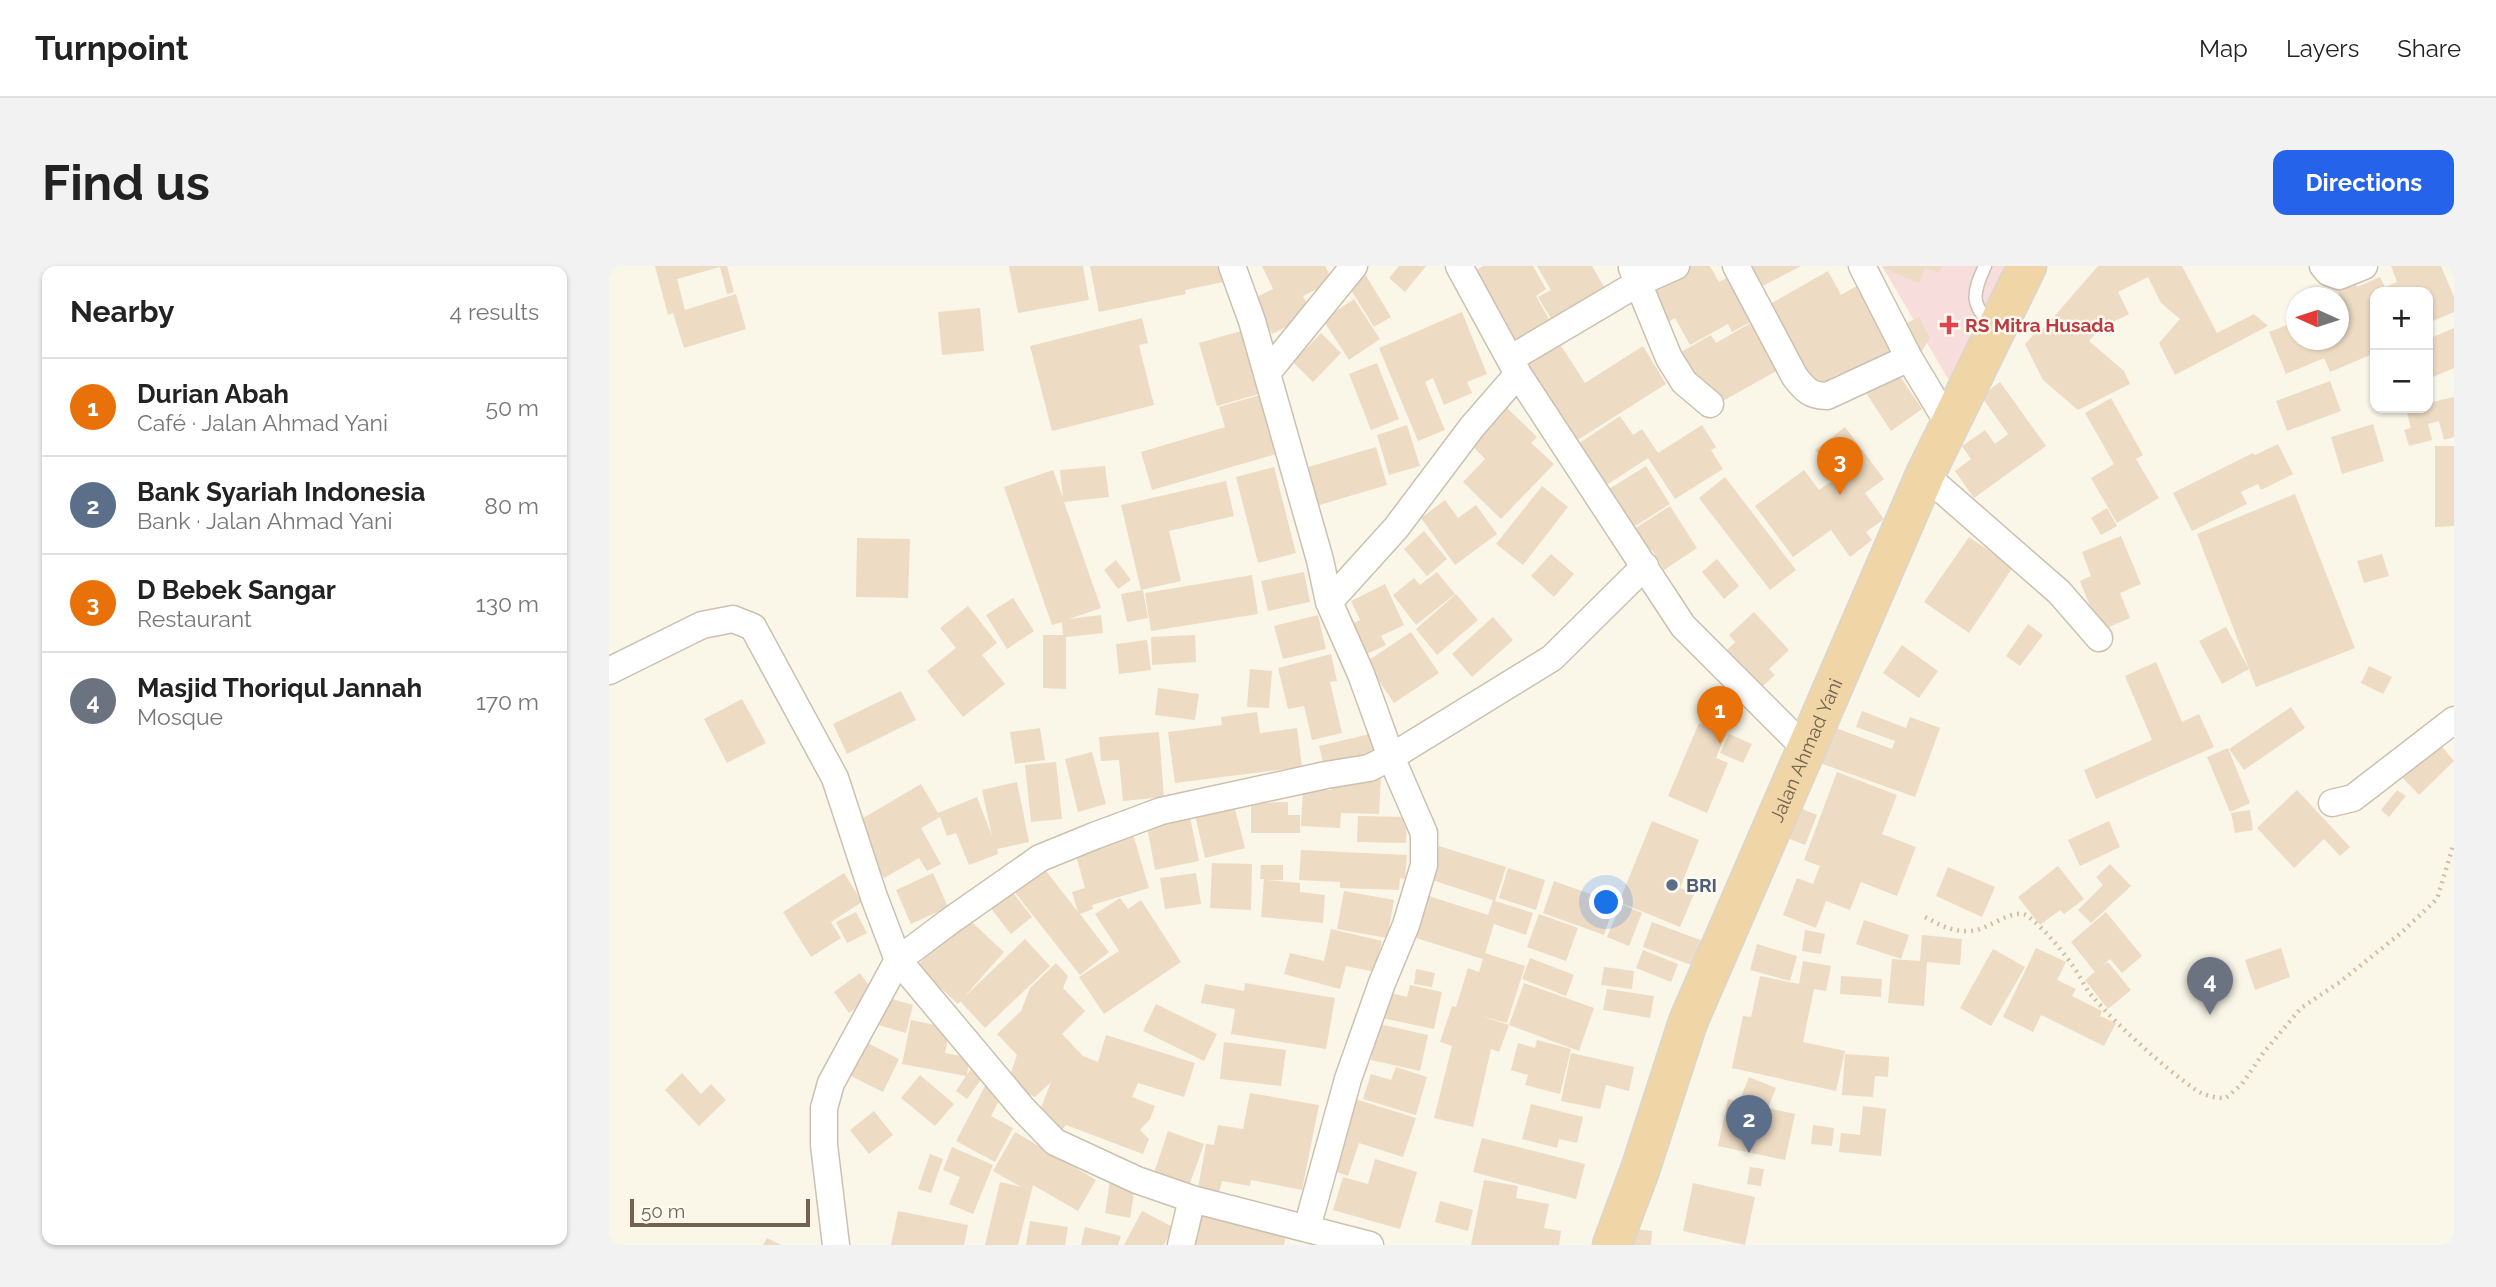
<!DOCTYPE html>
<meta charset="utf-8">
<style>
:root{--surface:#fff;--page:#f2f2f2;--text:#222;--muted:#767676;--line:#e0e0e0;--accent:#2563eb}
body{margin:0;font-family:Raleway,sans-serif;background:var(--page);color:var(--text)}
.controls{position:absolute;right:21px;top:21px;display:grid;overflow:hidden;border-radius:14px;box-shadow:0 2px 5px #0004}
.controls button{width:63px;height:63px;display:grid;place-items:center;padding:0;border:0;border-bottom:2px solid var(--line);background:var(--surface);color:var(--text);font:35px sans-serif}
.compass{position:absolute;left:1677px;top:21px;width:63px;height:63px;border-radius:50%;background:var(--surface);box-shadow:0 2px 5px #0004;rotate:273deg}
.scale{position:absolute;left:21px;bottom:18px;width:180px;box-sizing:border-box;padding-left:7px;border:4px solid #72624f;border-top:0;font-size:19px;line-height:24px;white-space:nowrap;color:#72624f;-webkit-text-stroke:5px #fdfaef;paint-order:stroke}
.you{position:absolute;left:998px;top:637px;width:24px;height:24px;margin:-18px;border:5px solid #fff;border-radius:50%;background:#1a73e8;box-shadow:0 0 0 10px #1a73e833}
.badge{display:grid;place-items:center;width:46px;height:46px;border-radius:50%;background:var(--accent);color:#fff;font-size:23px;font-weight:700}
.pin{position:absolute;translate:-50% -58px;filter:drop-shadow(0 2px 4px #0008)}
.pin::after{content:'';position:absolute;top:37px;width:24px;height:21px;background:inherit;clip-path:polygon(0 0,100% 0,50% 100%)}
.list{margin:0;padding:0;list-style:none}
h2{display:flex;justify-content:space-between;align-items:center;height:91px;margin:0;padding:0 28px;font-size:30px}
h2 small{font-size:23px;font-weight:400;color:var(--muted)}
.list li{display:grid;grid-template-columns:46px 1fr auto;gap:21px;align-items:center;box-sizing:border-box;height:98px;padding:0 28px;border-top:2px solid var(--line)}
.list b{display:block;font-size:26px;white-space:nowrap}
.list p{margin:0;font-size:23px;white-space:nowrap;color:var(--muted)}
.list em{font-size:23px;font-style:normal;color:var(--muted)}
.map{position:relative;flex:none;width:1845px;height:979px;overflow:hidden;border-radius:14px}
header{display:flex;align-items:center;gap:42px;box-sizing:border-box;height:98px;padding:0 35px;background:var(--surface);border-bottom:2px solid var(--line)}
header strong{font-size:33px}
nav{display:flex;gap:38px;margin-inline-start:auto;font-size:24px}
.intro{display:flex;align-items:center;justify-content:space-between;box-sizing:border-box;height:168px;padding:0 42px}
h1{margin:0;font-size:49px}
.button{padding:18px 32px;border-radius:14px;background:var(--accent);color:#fff;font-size:24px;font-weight:700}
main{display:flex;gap:42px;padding:0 42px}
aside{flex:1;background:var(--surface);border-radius:14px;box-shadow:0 2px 5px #0004}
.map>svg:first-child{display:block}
.medical{fill:#f7dedd}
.building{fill:#eddbc3}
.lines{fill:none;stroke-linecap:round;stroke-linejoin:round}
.service-casing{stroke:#ccc1b0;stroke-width:15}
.minor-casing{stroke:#ccc1b0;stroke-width:29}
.trunk-casing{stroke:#dad6d1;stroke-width:41}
.path{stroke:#d2bfa6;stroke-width:4.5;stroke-dasharray:2 5;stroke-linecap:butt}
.service{stroke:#fff;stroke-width:12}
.minor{stroke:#fff;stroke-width:26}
.trunk{stroke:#f0d5a7;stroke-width:38}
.health-dot{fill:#e0444e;stroke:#fdfaef;stroke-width:2.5}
.service-dot{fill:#5c6f8a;stroke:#fdfaef;stroke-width:2.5}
.labels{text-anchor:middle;stroke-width:5;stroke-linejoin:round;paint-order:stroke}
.health-label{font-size:19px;font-weight:bold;fill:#be3a42;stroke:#fdfaef;text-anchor:start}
.street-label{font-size:19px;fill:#72624f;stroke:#fdfaef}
.service-label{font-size:19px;font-weight:bold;fill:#4e5e75;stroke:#fdfaef;text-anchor:start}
</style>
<header>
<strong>Turnpoint</strong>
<nav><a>Map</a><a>Layers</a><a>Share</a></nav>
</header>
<div class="intro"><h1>Find us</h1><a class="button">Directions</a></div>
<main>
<aside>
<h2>Nearby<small>4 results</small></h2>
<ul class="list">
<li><span class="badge" style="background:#e8710a">1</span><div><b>Durian Abah</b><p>Café · Jalan Ahmad Yani</p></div><em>50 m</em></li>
<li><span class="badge" style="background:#5c6f8a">2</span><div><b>Bank Syariah Indonesia</b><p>Bank · Jalan Ahmad Yani</p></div><em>80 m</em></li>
<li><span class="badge" style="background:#e8710a">3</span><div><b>D Bebek Sangar</b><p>Restaurant</p></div><em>130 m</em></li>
<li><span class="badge" style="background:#6b7280">4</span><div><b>Masjid Thoriqul Jannah</b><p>Mosque</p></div><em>170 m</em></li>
</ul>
</aside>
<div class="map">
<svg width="1845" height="979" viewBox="0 0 1845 979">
<rect width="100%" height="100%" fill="#faf7e9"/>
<path class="medical" d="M1273 0H1401L1342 118Z"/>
<path class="building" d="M46 0H118L125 26 118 28 111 1 68 13 76 44 127 28 137 63 75 82 64 47 59 49Z
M400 0H474L480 34 409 47Z
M481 0H611L614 16 576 24 577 28 490 46Z
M653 0H716L724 15 694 30 703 48 663 68 646 32 664 23Z
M790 0H817L796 26 780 12Z
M874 0H924L937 23 927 30 943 59 906 80 858 10Z
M928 0H983L999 28 946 59 929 31 942 24Z
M1082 0H1101L1110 16 1121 10 1145 54 1123 66 1119 58 1081 79 1066 52 1059 56 1041 22Z
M1131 0H1192L1144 25Z
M1275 0H1333L1330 7 1316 2 1310 17 1274 2Z
M1489 0H1573L1608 67 1645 48 1659 60 1566 109 1550 77 1571 53 1552 37 1539 11 1509 26 1520 48 1490 63 1480 75 1515 105 1521 118 1469 144 1434 114 1416 78 1426 67 1436 61Z
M1782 0H1832L1845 31V46L1819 57V26H1766V87L1721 106 1715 92 1677 108 1660 66 1685 56 1680 44 1688 40V74H1730V34L1732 33 1726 18 1743 10 1748 21 1771 11 1776 21 1788 16Z
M1219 5 1232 29 1251 18 1289 84 1234 116 1229 108 1204 123 1156 41Z
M756 8 782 51 765 61 739 19Z
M745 33 771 73 740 94 714 54Z
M371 42 375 85 333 89 329 46Z
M853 46 878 108 858 116 863 127 835 139 824 112 816 116 836 164 809 175 770 82Z
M1310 51 1321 72 1308 93 1291 61Z
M533 52 539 77 530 79 545 139 443 165 421 80Z
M1145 55 1171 103 1112 136 1104 122 1099 126 1089 109 1078 115 1065 90 1102 69 1107 77Z
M1845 62V102L1819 113V73Z
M632 65 650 128 608 140 590 77Z
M712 67 732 87 704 116 684 96Z
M947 72 976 117 1034 80 1057 118 967 175 910 95Z
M768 97 790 153 762 164 740 108Z
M1286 103 1313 143 1282 165 1255 124Z
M1721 115 1732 145 1678 165 1667 135Z
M1391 116 1437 180 1365 232 1346 205 1362 193 1353 180 1376 164 1386 178 1399 168 1372 130Z
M654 128 671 187 543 224 532 186 616 161 610 141Z
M1845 131V171L1835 174 1830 155 1819 158 1823 174 1800 180 1795 164 1802 162 1797 143 1819 142V137Z
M1502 132 1534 189 1527 193 1550 232 1508 257 1482 212 1505 198 1476 147Z
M891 135 928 171 922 177 945 198 892 253 854 216 876 193 856 172Z
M1011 150 1024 169 1033 163 1049 187 1093 159 1107 181 1102 184 1114 203 1066 233 1039 192 996 220 969 178Z
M1764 158 1775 195 1733 208 1722 171Z
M798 159 811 200 780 209 768 169Z
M1236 161 1275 213 1256 227 1275 253 1257 266 1263 274 1241 291 1222 264 1184 291 1146 240 1195 204 1210 224 1227 212 1206 184Z
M1669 178 1684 208 1652 224 1649 218 1632 226 1638 238 1583 265 1564 227 1644 187 1646 189Z
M1826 180H1845V260L1826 261Z
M767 181 778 219 707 240 696 202Z
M496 200 500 231 455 236 492 342 460 353 492 349 494 367 457 371V423L434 422V369H454L453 356 443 359 395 221 444 204 454 232 451 204Z
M1037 200 1061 238 1020 264 1000 223Z
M665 201 687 287 649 297 627 211Z
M1116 211 1187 304 1161 324 1090 232Z
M617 215 625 250 560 265 572 315 532 324 512 239Z
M933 220 959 241 914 299 887 278Z
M1686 228 1746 382 1647 421 1588 268Z
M836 234 849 252 867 239 888 268 846 299 812 252Z
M1061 240 1088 282 1055 304 1043 284 1036 288 1022 265Z
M1498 242 1508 260 1492 269 1482 252Z
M815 265 838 293 818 310 795 283Z
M1512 270 1532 318 1511 327 1521 352 1491 365 1471 315 1482 310 1473 286Z
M1360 271 1404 301 1360 367 1315 336Z
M248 272 301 273 299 332 247 331Z
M942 288 965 308 945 331 922 310Z
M1773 288 1780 310 1755 317 1748 295Z
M1108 293 1130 320 1115 333 1093 306Z
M507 294 522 314 509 323 495 304Z
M695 306 701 336 659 345 652 315Z
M828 306 846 328 807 359 784 329 805 312 811 319Z
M643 309 649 348 542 365 536 327Z
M776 318 795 359 772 370 777 379 754 390 739 360 751 354 742 335Z
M534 324 539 352 518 356 512 328Z
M847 328 869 354 828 389 807 363Z
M404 332 425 365 398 383 377 349Z
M359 340 388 377 373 389 396 418 354 451 318 405 347 382 331 362Z
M1145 346 1180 384 1160 403 1166 409 1147 426 1113 389 1126 376 1120 369Z
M709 349 717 383 674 393 665 360Z
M884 351 904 374 863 411 843 388Z
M1419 358 1434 369 1411 400 1397 390Z
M1617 361 1640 403 1613 418 1590 375Z
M802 366 830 407 785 437 757 396Z
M586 369 587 396 543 399 542 371Z
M538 374 542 404 510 408 507 378Z
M1293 379 1329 405 1310 432 1274 407Z
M722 388 728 415 721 416 733 467 703 474 695 440 679 443 669 402Z
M1547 396 1573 456 1590 448 1605 481 1487 533 1475 504 1543 474 1516 410Z
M1760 400 1783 411 1774 428 1752 417Z
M641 403 663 405 660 442 638 441Z
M549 422 590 428 586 454 546 449Z
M292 425 307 454 238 488 224 458Z
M133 433 157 477 118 497 95 453Z
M1682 441 1696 462 1635 504 1620 483Z
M1253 445 1297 462 1301 451 1331 462 1306 531 1211 497 1224 461 1283 483 1286 475 1247 461Z
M648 446 651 467 688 462 693 501 566 517 559 466 613 459 612 451Z
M1090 457 1117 468 1107 492 1119 497 1098 547 1059 530Z
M431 462 436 494 406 498 401 466Z
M550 466 555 531 514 535 510 494 492 495 490 471Z
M761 468 768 495 717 508 710 480Z
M1120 468 1143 478 1134 497 1111 487Z
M1830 477 1845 495 1810 529 1793 511Z
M1619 482 1641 537 1621 546 1598 491Z
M483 486 497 538 469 546 456 493Z
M447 496 453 553 422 556 416 499Z
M1228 506 1288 529 1273 568 1307 581 1288 630 1252 616 1241 644 1217 635 1207 662 1174 649 1188 612 1204 618 1211 600 1195 594Z
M723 509 772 511 770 548 732 547 731 562 692 560 694 523 722 524Z
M408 516 420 576 388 583 389 588 360 599 347 567 338 570 331 551 312 562 332 598 318 605 310 592 275 612 244 558 312 518 329 547 368 531 383 570 373 524Z
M1688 524 1741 581 1731 590 1715 573 1685 602 1648 562Z
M1788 524 1797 530 1780 551 1772 544Z
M624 535 636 582 596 592 585 545Z
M679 536V549H691V567H642V537Z
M1191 542 1208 549 1196 579 1178 572Z
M1641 544 1644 564 1626 567 1622 547Z
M749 550 798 551 797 577 748 576Z
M581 551 590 595 546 604 538 560Z
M1043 555 1090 574 1071 622 1085 628 1071 661 1010 636Z
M1500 555 1511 581 1471 600 1459 574Z
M523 565 540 622 483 639 484 643 471 648 500 686 471 709 401 620 430 596 469 646 463 626 476 622 465 582Z
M830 580 897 601 886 635 924 647 917 669 885 658 876 687 916 700 898 757 869 749 900 759 890 786 882 783 864 861 825 852 843 780 831 776 843 740 847 741 859 702 870 706 874 693 807 672 820 630 879 649 884 634 820 613Z
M692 584 798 589 796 613 791 612 790 624 731 622V616L690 614Z
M603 597 643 598 642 644 601 642Z
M1501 598 1522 620 1482 657 1469 644 1494 619 1487 611Z
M652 599H674V614H659L691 617V626L716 629 714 657 652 651 655 613H651Z
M1449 600 1475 633 1455 648 1451 644 1431 659 1409 631Z
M1339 601 1386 621 1373 651 1327 630Z
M899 602 936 614 927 644 890 632Z
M235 607 253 636 222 656 232 672 202 691 174 646Z
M324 607 339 641 302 658 287 624Z
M587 607 592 638 556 643 551 612Z
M945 615 1006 637 995 669 934 647Z
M397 618 423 651 402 668 376 635Z
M735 625 785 634 778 672 728 663Z
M511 632 519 643 532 634 572 696 495 748 470 711 510 685 486 648Z
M1012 638 1033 647 1020 680 998 671Z
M247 646 258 667 238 677 227 656Z
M1497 646 1533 690 1513 707 1501 693 1493 700 1499 696 1522 724 1499 743 1476 714 1486 706 1462 676Z
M930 648 969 662 957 695 918 681Z
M355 649 395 686 349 738 308 700Z
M1255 654 1300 669 1292 693 1247 678Z
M1043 656 1094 675 1085 700 1034 681Z
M722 663 773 675 766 706 737 700 731 723 675 708 681 687 715 695Z
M1196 664 1216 668 1212 688 1193 685Z
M1313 669 1353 673 1351 699 1318 696 1315 740 1279 737 1283 693 1311 695Z
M416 673 441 700 376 762 351 735Z
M1148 678 1188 690 1181 715 1141 704Z
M1427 682 1457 696 1448 714 1467 723 1463 730 1493 745 1491 750 1507 757 1495 780 1432 749 1424 766 1394 751Z
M1672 682 1681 711 1646 724 1636 694Z
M1384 683 1416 701 1382 760 1351 742Z
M1034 684 1069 698 1062 716 1027 702Z
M921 692 965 709 957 730 913 713Z
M1194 695 1222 700 1217 725 1205 723 1194 776 1236 785 1227 825 1123 802 1134 750 1142 751 1151 710 1190 718Z
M447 697 459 710 454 722 476 745 453 768 474 790 489 796 497 769 586 797 575 831 529 817 523 831 546 840 541 853 531 864 540 873 534 888 457 859 453 864 432 842 442 816 426 831 412 825 400 812 408 789 388 768 412 745 421 722Z
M995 701 1025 705 1023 723 992 719Z
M807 703 826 707 823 721 805 718Z
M251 707 266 728 240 747 225 726Z
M1232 710 1273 713 1272 731 1231 728Z
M636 717 726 732 717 783 622 768 626 743 592 737 596 718 635 725Z
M915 717 985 742 970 785 900 759Z
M801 719 833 726 825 763 773 752 778 726 798 731Z
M998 723 1045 730 1041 752 994 744Z
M273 730 304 739 297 767 266 758Z
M547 738 608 768 595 795 534 765Z
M302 754 341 762 336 787 361 792 358 809 362 803 374 811 358 833 347 825 357 810 293 798Z
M770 758 819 769 811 805 762 794Z
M249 772 290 793 274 826 232 805Z
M928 774 962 783 951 828 916 819 919 809 902 804 909 777 926 782Z
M615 776 677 784 672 820 611 813Z
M962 787 1025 801 1020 825 997 819 991 843 952 835Z
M1236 788 1280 791 1279 811 1266 810 1264 831 1233 829Z
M787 801 818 811 807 849 754 833 762 808 782 814Z
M73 807 92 828 102 818 117 834 90 860 56 824Z
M311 809 345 838 326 860 292 832Z
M1140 811 1167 822 1159 842 1132 831Z
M377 818 394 827 382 850 404 862 386 896 347 875Z
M641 827 710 839 693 924 642 914 641 920 613 915 610 926 589 922 597 878 605 879 609 859 634 863Z
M743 832 807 852 794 891 750 877 739 910 717 902Z
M1119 833 1186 848 1176 894 1109 880Z
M922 838 974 851 968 877 950 873 948 882 913 873Z
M1254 840 1277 843 1272 890 1230 886 1232 867 1251 869Z
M265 845 284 869 260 888 241 864Z
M1204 859 1225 862 1223 880 1202 878Z
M559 865 595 878 580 920 545 907Z
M406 866 487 914 469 945 424 919 409 979H376L391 916 412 921 384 905Z
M873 872 976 898 967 933 864 906Z
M343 881 384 899 364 948 340 938 351 911 334 904Z
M321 888 334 893 322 927 309 923Z
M766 893 808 906 791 963 724 944 734 911 759 918Z
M1141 901 1155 903 1152 920 1138 918Z
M875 914 909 920 907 932 940 938 935 962 952 965 950 979H862Z
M501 915 526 920 521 952 496 947Z
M1084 917 1146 931 1136 979 1074 965Z
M831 935 864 944 859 965 826 956Z
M289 945 359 959 355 979H282Z
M533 945 564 961 555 979H515Z
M585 945 677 969 675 979H577Z
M421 955 459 961 456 979H417Z
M476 961 512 970 509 979H472Z
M1024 963 1043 965 1042 979H1023Z
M158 972 172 979H154Z"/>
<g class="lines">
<g class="service-casing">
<path id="service" d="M1376 0C1363 28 1361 39 1385 61"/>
</g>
<g class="minor-casing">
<path id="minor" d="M623 0 643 55 711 294 720 336 752 408 782 491 815 567V599L797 659 773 717 739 813 698 962
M850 0 909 108 1074 360 1197 483
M1127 0 1186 111C1196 124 1202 130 1218 130L1300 92
M1253 0 1300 92 1341 160
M1714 0 1719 6 1730 10 1755 0
M1023 2 1060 92 1075 116 1101 138
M901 93 1031 16 1067 0
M658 107 745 0
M1316 209 1450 326 1490 372
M720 336 787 262 863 161 909 108
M0 405 93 359 124 353 144 361 226 512 265 631 289 694 414 843 446 876 528 914 583 933 761 979
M1723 537 1744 532 1845 454
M227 979 215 879V842L222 817 289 694 341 655 431 592 485 570 552 545 717 509 760 502 782 491 943 392 1036 300
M572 979 583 933"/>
</g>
<g class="trunk-casing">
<g id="trunk">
<path id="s1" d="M1003 979 1031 904 1079 756 1316 209 1418 0"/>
</g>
</g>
<path class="path" d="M1316 651C1331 659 1343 666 1361 665 1379 665 1405 639 1420 651 1437 665 1453 684 1466 703 1472 712 1476 722 1483 730 1508 759 1555 802 1587 824 1596 830 1606 832 1617 832L1633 818 1655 786 1692 742 1731 716 1792 667 1828 633 1845 577"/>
<use href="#service" class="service"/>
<use href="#minor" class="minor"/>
<use href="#trunk" class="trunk"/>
</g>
<path class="health-dot" d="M1336.5 48.5h7v7h7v7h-7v7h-7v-7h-7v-7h7z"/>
<circle class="service-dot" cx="1063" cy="619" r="7"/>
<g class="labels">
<g class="health-label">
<text x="1356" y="66">RS Mitra Husada</text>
</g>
<g class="street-label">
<text dy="7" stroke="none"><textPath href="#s1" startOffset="532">Jalan Ahmad Yani</textPath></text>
</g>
<g class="service-label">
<text x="1077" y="626">BRI</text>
</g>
</g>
</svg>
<div class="controls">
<button>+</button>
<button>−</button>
</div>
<svg class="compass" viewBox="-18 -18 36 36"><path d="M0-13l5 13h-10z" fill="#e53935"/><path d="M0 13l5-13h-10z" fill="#767676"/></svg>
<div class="scale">50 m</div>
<div class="you"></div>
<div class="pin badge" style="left:1111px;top:478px;background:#e8710a">1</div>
<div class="pin badge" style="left:1140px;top:887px;background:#5c6f8a">2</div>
<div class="pin badge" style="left:1231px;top:229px;background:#e8710a">3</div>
<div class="pin badge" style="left:1601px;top:749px;background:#6b7280">4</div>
</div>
</main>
